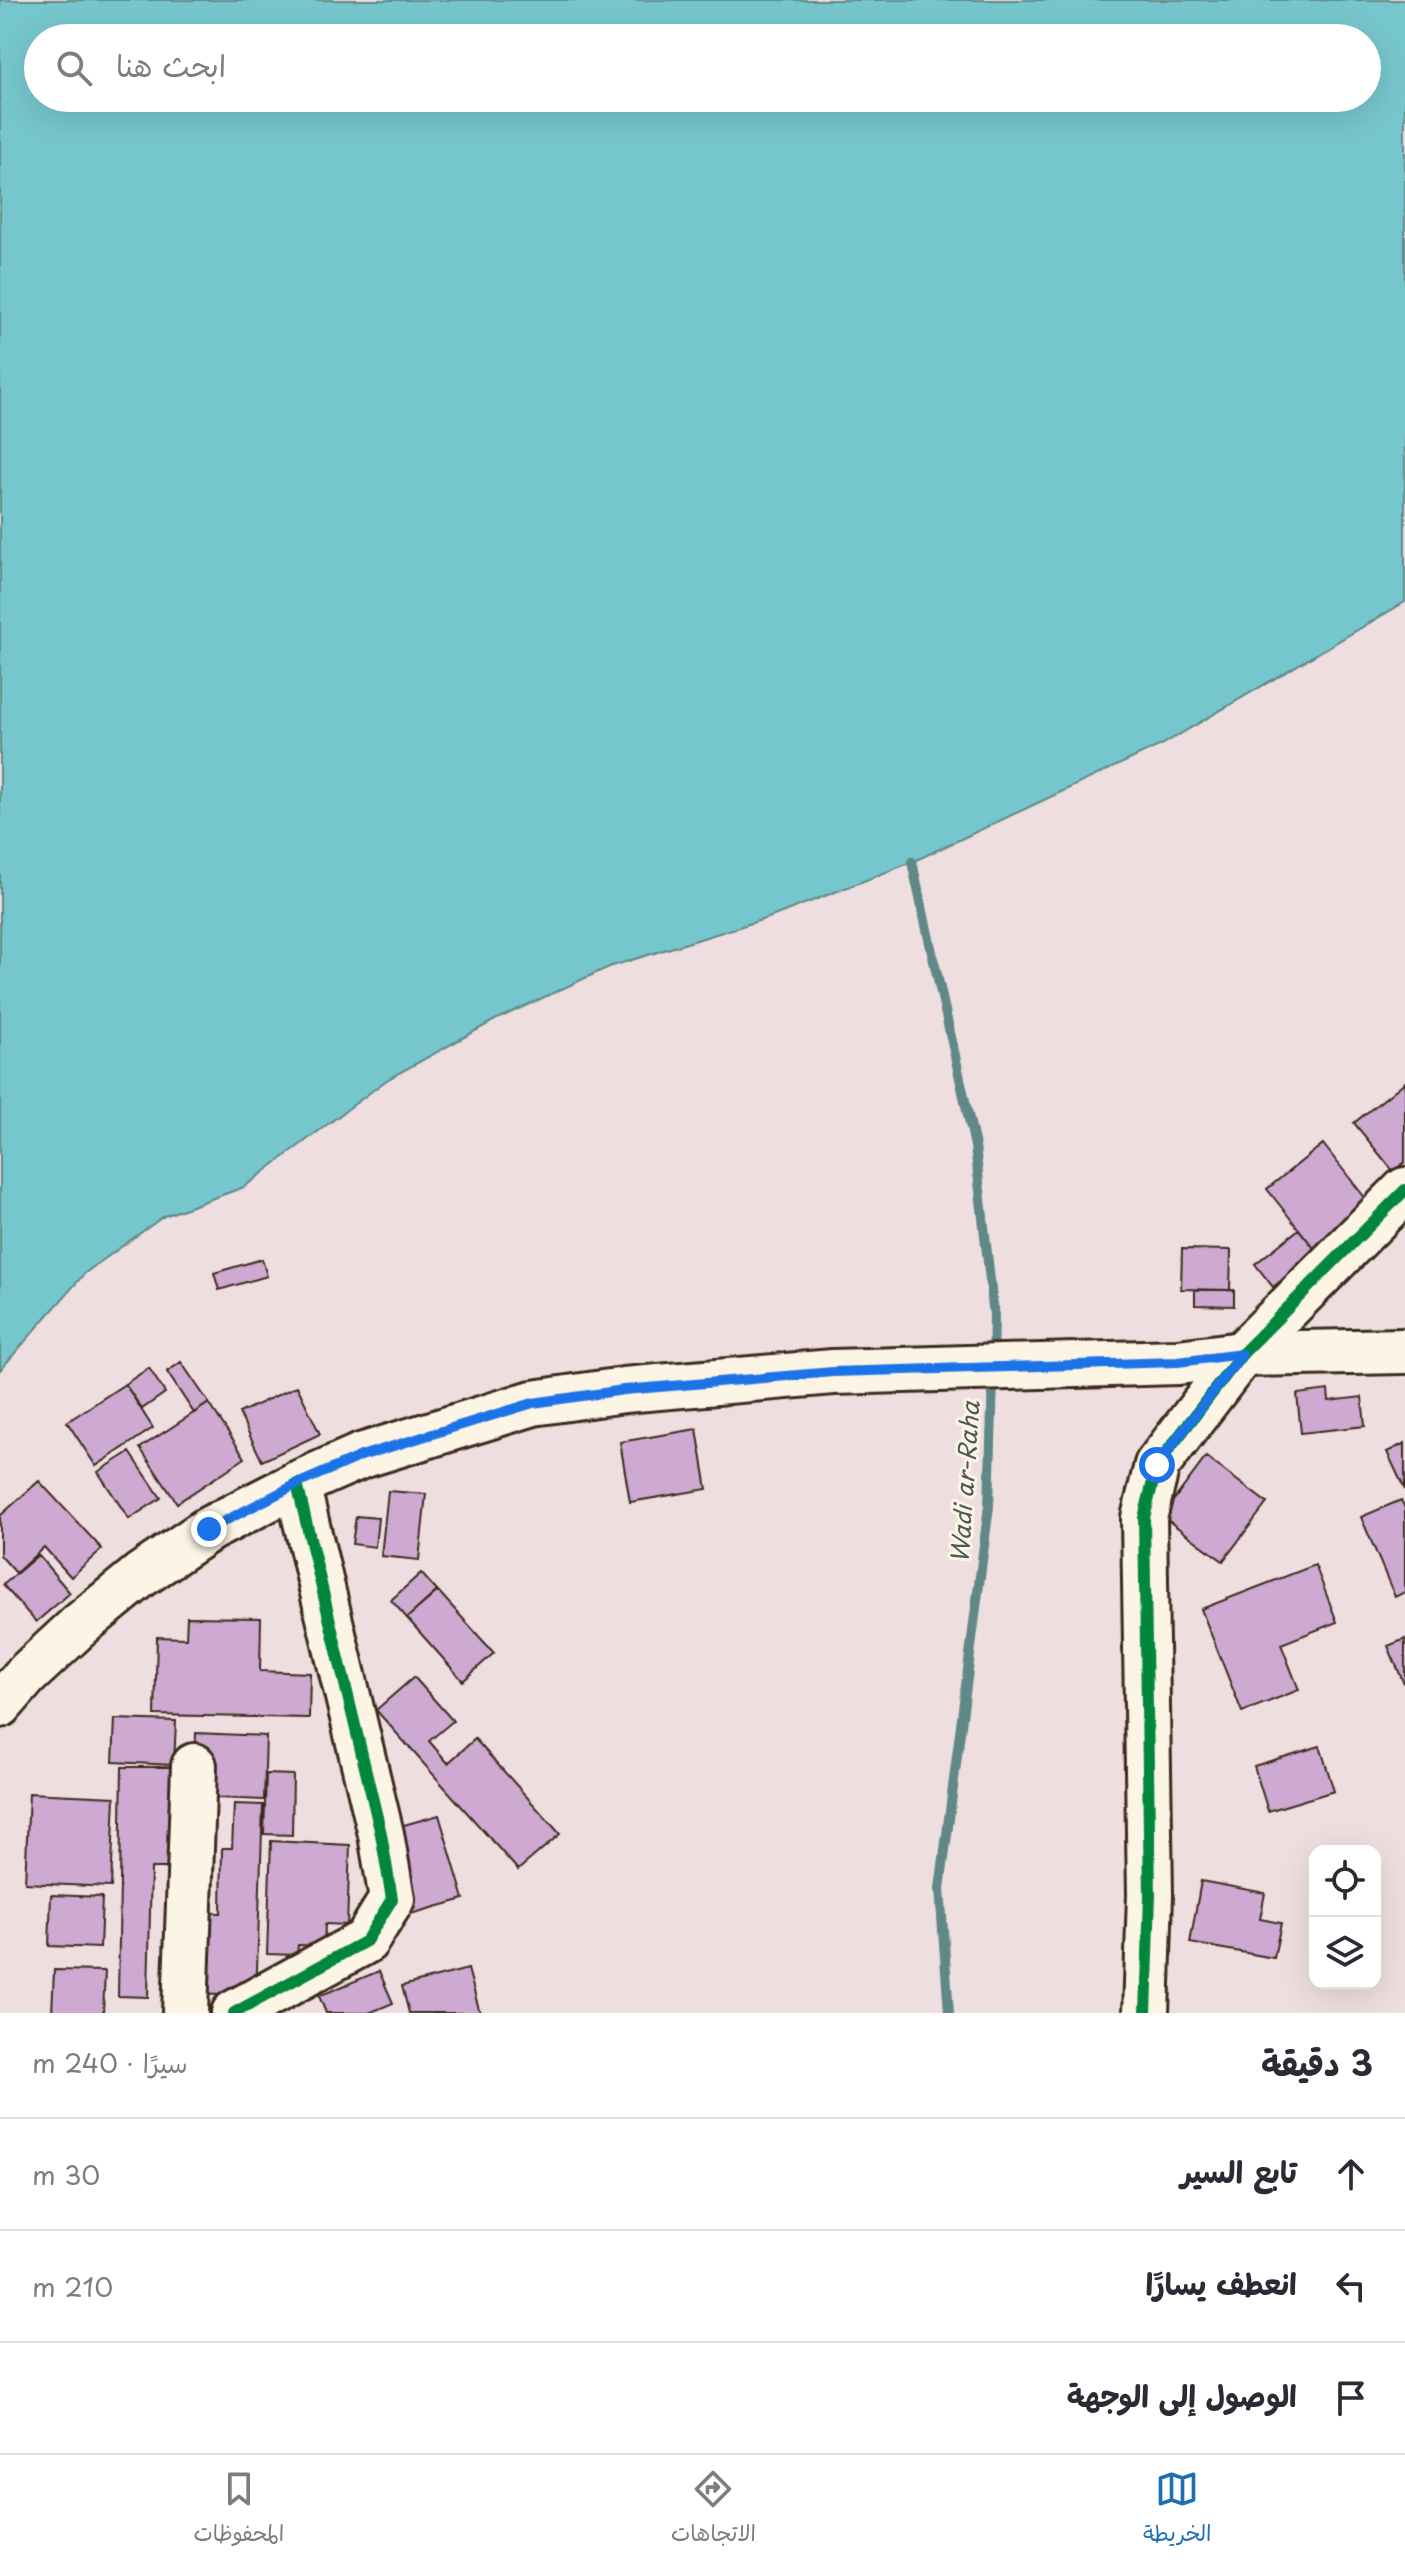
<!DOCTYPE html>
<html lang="ar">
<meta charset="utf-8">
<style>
:root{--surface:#fff;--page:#f7f7f7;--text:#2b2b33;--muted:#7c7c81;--line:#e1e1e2;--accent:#1f6fb2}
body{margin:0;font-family:"Playpen Sans","Playpen Sans Arabic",sans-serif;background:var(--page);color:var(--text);direction:rtl}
.controls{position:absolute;right:24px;bottom:24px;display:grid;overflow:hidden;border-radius:16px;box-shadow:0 8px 32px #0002}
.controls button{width:72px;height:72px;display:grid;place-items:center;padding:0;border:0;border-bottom:2px solid var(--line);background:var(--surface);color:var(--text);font:40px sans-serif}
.stop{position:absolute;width:24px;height:24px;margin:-18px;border:6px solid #1a73e8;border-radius:50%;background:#fff}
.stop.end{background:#1a73e8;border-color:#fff;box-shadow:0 2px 8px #0008}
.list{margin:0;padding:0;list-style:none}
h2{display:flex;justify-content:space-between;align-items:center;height:104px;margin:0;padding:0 32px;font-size:34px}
h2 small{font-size:26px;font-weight:400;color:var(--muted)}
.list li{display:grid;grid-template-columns:52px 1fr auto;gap:24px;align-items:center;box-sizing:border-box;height:112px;padding:0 32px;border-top:2px solid var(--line)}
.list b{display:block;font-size:30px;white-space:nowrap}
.list em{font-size:26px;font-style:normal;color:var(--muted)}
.icon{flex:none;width:44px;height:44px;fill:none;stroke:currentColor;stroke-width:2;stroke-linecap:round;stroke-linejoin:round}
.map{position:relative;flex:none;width:1405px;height:2013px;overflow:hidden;direction:ltr}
.search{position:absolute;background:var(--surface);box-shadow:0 8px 32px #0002;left:24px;right:24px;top:24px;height:88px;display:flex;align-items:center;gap:20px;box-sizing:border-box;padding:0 28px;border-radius:44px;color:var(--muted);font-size:30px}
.sheet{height:440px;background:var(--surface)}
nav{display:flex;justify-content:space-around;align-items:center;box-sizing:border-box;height:112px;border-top:2px solid var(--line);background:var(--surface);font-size:22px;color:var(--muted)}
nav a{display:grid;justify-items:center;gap:4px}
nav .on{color:var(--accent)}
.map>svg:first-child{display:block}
.water{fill:#76c7cd;stroke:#5e8887;stroke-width:2;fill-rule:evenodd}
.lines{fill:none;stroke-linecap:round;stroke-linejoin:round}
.stream{stroke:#5e8887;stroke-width:10}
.building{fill:#cea9d2;stroke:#3b2a1e;stroke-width:2}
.minor-casing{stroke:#3b2a1e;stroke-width:50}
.major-casing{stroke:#3b2a1e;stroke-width:50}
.minor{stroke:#fcf5e5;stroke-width:44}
.major{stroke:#fcf5e5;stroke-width:44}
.cycleway-casing{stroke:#fcf5e5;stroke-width:17}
.cycleway{stroke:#00873e;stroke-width:12}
.route{stroke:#1a73e8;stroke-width:10}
.labels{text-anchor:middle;stroke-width:6;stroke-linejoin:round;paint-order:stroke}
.water-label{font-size:24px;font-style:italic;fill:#4d5953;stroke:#fcf5e5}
</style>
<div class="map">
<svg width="1405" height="2013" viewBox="0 0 1405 2013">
<rect width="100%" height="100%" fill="#eededf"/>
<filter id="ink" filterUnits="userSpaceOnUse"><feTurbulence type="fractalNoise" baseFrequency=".0125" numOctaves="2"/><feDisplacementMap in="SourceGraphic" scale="16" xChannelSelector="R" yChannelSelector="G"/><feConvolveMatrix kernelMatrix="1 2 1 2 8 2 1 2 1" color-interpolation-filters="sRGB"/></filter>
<g filter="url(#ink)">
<path class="water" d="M0 0H1405V602L1163 744 912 862 771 917 609 967 495 1020 388 1079 244 1187 164 1216 85 1273 0 1370ZM38 38H1367V98H38Z"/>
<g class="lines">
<path class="stream" d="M912 862 975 1146 994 1316 993 1359
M949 2013 940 1889 989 1506 993 1379"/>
</g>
<path class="building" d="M1405 1082V1162L1393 1171 1354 1123Z
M1323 1144 1373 1208 1317 1252 1267 1189Z
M1299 1229 1317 1252 1273 1287 1255 1264Z
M1182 1249 1231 1250 1230 1290 1181 1289Z
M262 1259 267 1276 219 1290 214 1273Z
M1195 1290H1234V1306L1195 1305Z
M181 1362 209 1403 194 1413 167 1372Z
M149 1368 165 1393 142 1409 125 1384Z
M125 1384 153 1428 96 1466 67 1422Z
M297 1386 320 1434 262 1461 239 1413Z
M1328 1390 1329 1401 1362 1397 1365 1426 1301 1433 1297 1394Z
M209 1403 245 1458 177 1503 140 1448Z
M697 1429 707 1489 630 1502 620 1442Z
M1405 1443V1490L1387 1452Z
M130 1452 161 1498 129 1519 98 1472Z
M1206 1457 1267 1503 1223 1561 1162 1516Z
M39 1481 102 1549 71 1577 44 1547 16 1573 0 1555V1516Z
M388 1491 426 1494 419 1560 381 1556Z
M1401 1500 1405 1508V1592L1395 1597 1361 1517Z
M356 1516 378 1518 375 1547 352 1544Z
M38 1555 70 1593 36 1622 3 1585Z
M1315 1565 1337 1622 1281 1644 1299 1690 1242 1712 1201 1609Z
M421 1573 437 1591 407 1618 391 1600Z
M438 1591 494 1653 463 1681 407 1618Z
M187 1617 261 1618 260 1671 310 1673 309 1718 155 1715 157 1637 186 1638Z
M1405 1639V1686L1388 1646Z
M414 1677 453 1721 429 1741 448 1763 475 1739 560 1834 518 1870 376 1710Z
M115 1719 176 1721 174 1765 113 1762Z
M196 1733 266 1736 264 1800 194 1797Z
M1320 1746 1334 1791 1268 1811 1254 1766Z
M122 1767H171L170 1868H151L148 1997 118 1996Z
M266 1774 293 1775 292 1835 264 1834Z
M29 1793 115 1797 111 1887 25 1883Z
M234 1804 263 1805 256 1996 190 1994 194 1912 221 1913 222 1848H232Z
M439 1815 464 1899 407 1915 383 1831Z
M271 1841 350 1845 347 1925 325 1924 324 1946 298 1945 297 1955 267 1954Z
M1201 1881 1265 1893 1260 1919 1281 1923 1274 1958 1190 1943Z
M51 1895 102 1897 100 1948 49 1946Z
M468 1969 480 2013H409L402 1986Z
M54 1970 105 1971 103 2013H52Z
M379 1971 393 2003 369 2013H326L319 1996Z"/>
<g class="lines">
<g class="minor-casing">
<path id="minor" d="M185 2013 194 1766
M234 2013 366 1941 392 1899 381 1834 297 1484
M1146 2013 1150 1895 1144 1518 1157 1465 1242 1354 1405 1190"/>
</g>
<g class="major-casing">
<path id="major" d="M0 1705 26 1675 80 1625 141 1575 209 1529 297 1484 361 1456 533 1403 624 1390 833 1372 1178 1362 1242 1354 1405 1351"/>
</g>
<use href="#minor" class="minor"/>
<use href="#major" class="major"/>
<g class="cycleway-casing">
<path id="cycleway" d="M234 2013 366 1941 392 1899 381 1834 297 1484
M1146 2013 1150 1895 1144 1518 1157 1465 1242 1354 1405 1190"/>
</g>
<use href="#cycleway" class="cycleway"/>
</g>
</g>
<g class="lines" filter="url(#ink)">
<path class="route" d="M209 1529 297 1484 361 1456 533 1403 624 1390 833 1372 1178 1362 1242 1354 1157 1465"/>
</g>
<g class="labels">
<g class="water-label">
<text transform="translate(966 1482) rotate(-86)" y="8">Wadi ar-Raha</text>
</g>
</g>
</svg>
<div class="controls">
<button><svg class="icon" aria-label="locate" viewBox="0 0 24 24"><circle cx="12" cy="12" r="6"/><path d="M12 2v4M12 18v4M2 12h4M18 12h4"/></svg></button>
<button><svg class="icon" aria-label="layers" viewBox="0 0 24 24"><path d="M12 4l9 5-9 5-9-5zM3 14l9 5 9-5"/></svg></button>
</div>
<div class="stop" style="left:1157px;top:1465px"></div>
<div class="stop end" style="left:209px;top:1529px"></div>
<div class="search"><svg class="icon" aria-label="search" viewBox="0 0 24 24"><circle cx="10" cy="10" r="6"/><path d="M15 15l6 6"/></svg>ابحث هنا</div>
</div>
<section class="sheet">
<h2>3 دقيقة<small>سيرًا · 240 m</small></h2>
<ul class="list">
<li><svg class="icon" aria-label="ahead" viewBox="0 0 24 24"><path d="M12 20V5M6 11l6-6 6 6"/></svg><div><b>تابع السير</b></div><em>30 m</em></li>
<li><svg class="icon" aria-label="left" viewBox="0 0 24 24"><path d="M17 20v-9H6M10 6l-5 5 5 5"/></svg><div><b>انعطف يسارًا</b></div><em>210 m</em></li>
<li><svg class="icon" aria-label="arrive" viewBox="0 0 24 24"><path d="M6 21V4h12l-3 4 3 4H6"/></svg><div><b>الوصول إلى الوجهة</b></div></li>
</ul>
</section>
<nav>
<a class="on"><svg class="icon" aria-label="map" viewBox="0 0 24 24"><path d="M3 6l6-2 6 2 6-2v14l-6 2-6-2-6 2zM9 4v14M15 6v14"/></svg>الخريطة</a>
<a><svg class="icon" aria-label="directions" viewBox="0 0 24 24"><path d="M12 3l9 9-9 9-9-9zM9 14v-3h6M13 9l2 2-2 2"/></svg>الاتجاهات</a>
<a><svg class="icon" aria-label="saved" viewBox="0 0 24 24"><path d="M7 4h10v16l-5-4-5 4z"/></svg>المحفوظات</a>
</nav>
